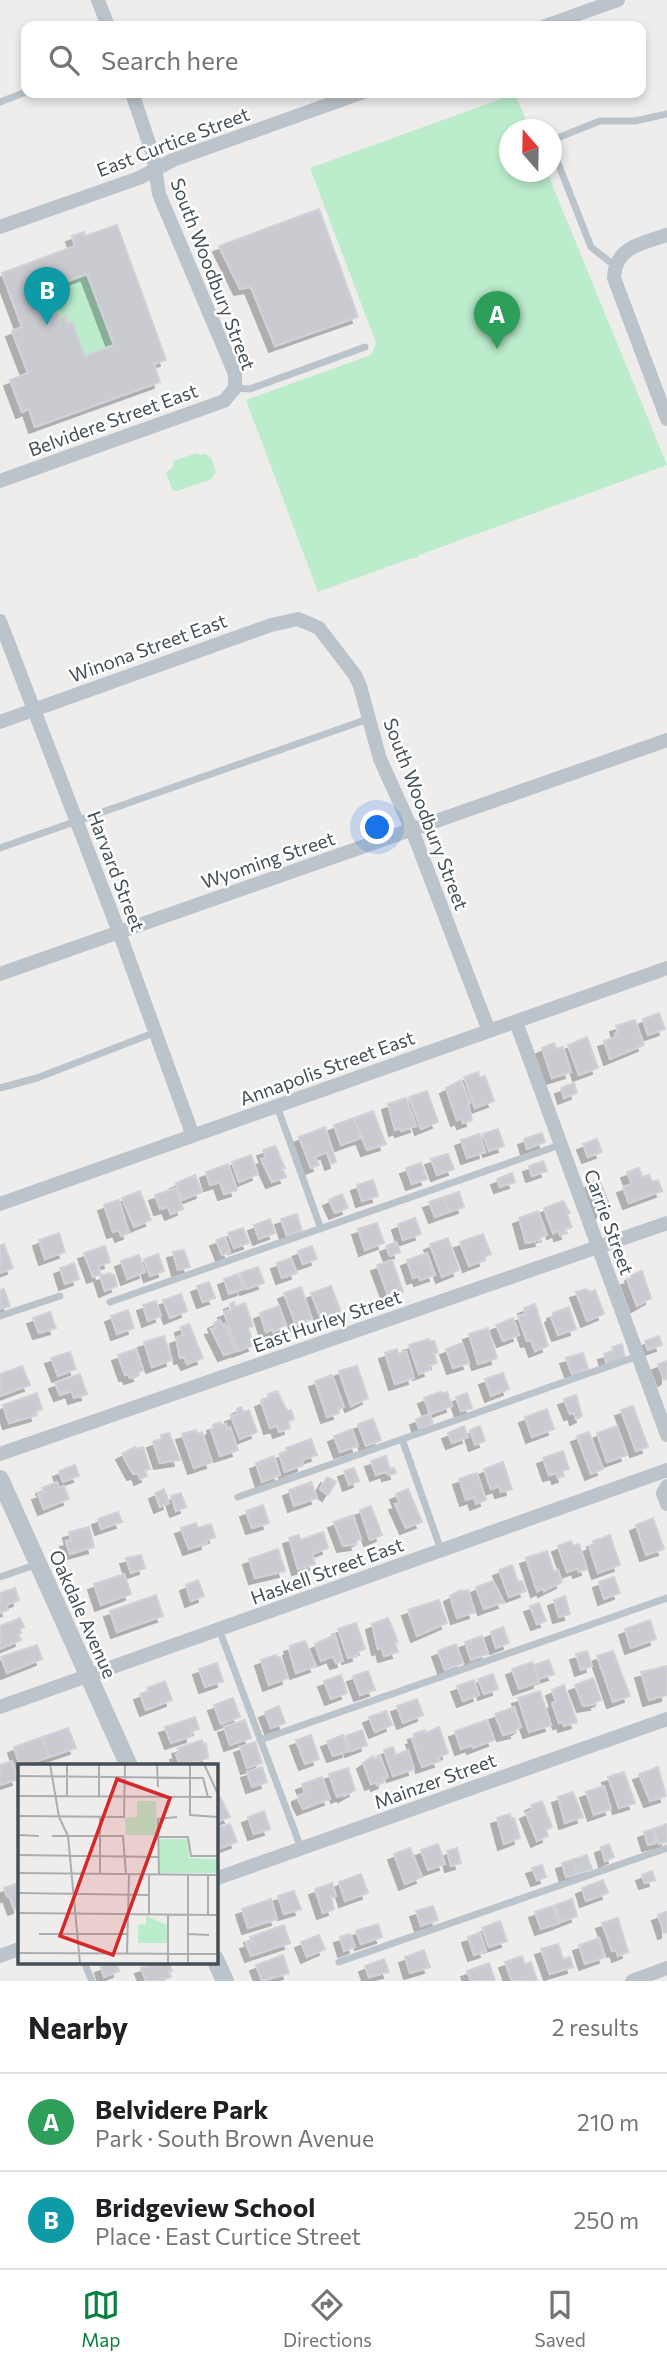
<!DOCTYPE html>
<meta charset="utf-8">
<style>
:root{--surface:#fff;--page:#f2f2f2;--text:#202124;--muted:#757577;--line:#e0e0e0;--accent:#0b8043}
body{margin:0;font-family:Commissioner,sans-serif;background:var(--page);color:var(--text)}
.compass{position:absolute;left:499px;top:119px;width:63px;height:63px;border-radius:50%;background:var(--surface);box-shadow:0 4px 10px #0003;rotate:340deg}
.you{position:absolute;left:378px;top:828px;width:24px;height:24px;margin:-18px;border:5px solid #fff;border-radius:50%;background:#1a73e8;box-shadow:0 0 0 10px #1a73e833}
.badge{display:grid;place-items:center;width:46px;height:46px;border-radius:50%;background:var(--accent);color:#fff;font-size:23px;font-weight:700}
.pin{position:absolute;translate:-50% -58px;filter:drop-shadow(0 2px 4px #0008)}
.pin::after{content:'';position:absolute;top:37px;width:24px;height:21px;background:inherit;clip-path:polygon(0 0,100% 0,50% 100%)}
.list{margin:0;padding:0;list-style:none}
h2{display:flex;justify-content:space-between;align-items:center;height:91px;margin:0;padding:0 28px;font-size:30px}
h2 small{font-size:23px;font-weight:400;color:var(--muted)}
.list li{display:grid;grid-template-columns:46px 1fr auto;gap:21px;align-items:center;box-sizing:border-box;height:98px;padding:0 28px;border-top:2px solid var(--line)}
.list b{display:block;font-size:26px;white-space:nowrap}
.list p{margin:0;font-size:23px;white-space:nowrap;color:var(--muted)}
.list em{font-size:23px;font-style:normal;color:var(--muted)}
.icon{flex:none;width:38px;height:38px;fill:none;stroke:currentColor;stroke-width:2;stroke-linecap:round;stroke-linejoin:round}
.map{position:relative;flex:none;width:667px;height:1981px;overflow:hidden}
.search{position:absolute;background:var(--surface);box-shadow:0 4px 10px #0003;left:21px;right:21px;top:21px;height:77px;display:flex;align-items:center;gap:18px;box-sizing:border-box;padding:0 24px;border-radius:14px;color:var(--muted);font-size:26px}
.sheet{height:287px;background:var(--surface)}
nav{display:flex;justify-content:space-around;align-items:center;box-sizing:border-box;height:98px;border-top:2px solid var(--line);background:var(--surface);font-size:19px;color:var(--muted)}
nav a{display:grid;justify-items:center;gap:4px}
nav .on{color:var(--accent)}
.map>svg:first-child{display:block}
.green{fill:#bbeccc}
.building{fill:#c9cbd1;stroke:#d0d2d7;stroke-width:2;fill-rule:evenodd;filter:url(#shadow)}
.lines{fill:none;stroke-linecap:round;stroke-linejoin:round}
.service{stroke:#bbc4cb;stroke-width:7}
.minor{stroke:#bbc4cb;stroke-width:14}
.tertiary{stroke:#bbc4cb;stroke-width:18}
.labels{text-anchor:middle;stroke-width:5;stroke-linejoin:round;paint-order:stroke}
.street-label{font-size:19px;fill:#455058;stroke:#fff}
.inset-road{fill:none;stroke:#abaeb1;stroke-width:2}
.view{fill:#d62828;fill-opacity:0.15;stroke:#d62828;stroke-width:3.5}
.inset-edge{fill:none;stroke:#455058;stroke-width:3.5}
</style>
<div class="map">
<svg width="667" height="1981" viewBox="0 0 667 1981">
<defs>
<filter id="shadow"><feDropShadow dx="-6" dy="6" stdDeviation="0" flood-color="#0004"/></filter>
</defs>
<rect width="100%" height="100%" fill="#efecec"/>
<path class="green" d="M515 94 530 129 510 130V172H547L667 465 419 555 417 558 409 559 318 592 246 400 371 355 376 343 310 168Z
M87 274 114 345 85 356 72 322 68 323 65 316 59 319 57 314 45 318 36 293Z
M197 453 201 455 205 454 211 458 216 472 212 479 177 491 172 490 166 472 173 467V461Z"/>
<path class="building" d="M319 209 358 317 275 346 251 287 240 289 219 246Z
M117 225 166 360 154 364 160 382 35 427 29 409 22 412 10 380 28 373 12 331 22 327 2 273 75 246 72 236 84 232 85 236ZM87 274 114 345 85 356 72 322 68 323 66 316 59 319 57 314 45 318 36 293Z
M659 1013 665 1029 648 1035 643 1019Z
M635 1020 644 1045 610 1059 604 1041 616 1037 615 1034 618 1033 616 1026Z
M587 1037 598 1068 579 1075 568 1045Z
M554 1043 556 1049 563 1047 571 1072 552 1078 542 1048Z
M478 1072 480 1078 485 1076 494 1101 475 1108 464 1077Z
M461 1080 470 1103 468 1104 472 1120 463 1123 461 1118 457 1120 446 1088Z
M574 1083 577 1093 564 1098 561 1088Z
M427 1091 438 1122 421 1129 409 1097Z
M406 1098 416 1126 401 1131 400 1128 395 1130 388 1104Z
M373 1111 386 1144 367 1150 354 1118Z
M354 1118 361 1138 341 1145 334 1125Z
M325 1127 336 1162 331 1164 327 1152 315 1157 319 1165 311 1168 299 1137Z
M498 1129 504 1146 489 1151 483 1134Z
M542 1133 545 1142 527 1149 524 1139Z
M480 1134 485 1152 467 1158 461 1140Z
M597 1139 602 1152 588 1157 583 1144Z
M275 1146 285 1168H282L286 1177 272 1182 261 1159 266 1158 263 1150Z
M448 1154 454 1169 437 1175 431 1159Z
M251 1155 258 1174 239 1182 232 1162Z
M543 1161 547 1171 532 1176 529 1166Z
M421 1163 427 1179 412 1184 406 1168Z
M228 1164 237 1190 224 1194 220 1182 210 1185 206 1172Z
M639 1168 642 1177 649 1175 652 1182 658 1180 662 1191 629 1203 623 1187 632 1184 627 1172Z
M512 1173 515 1182 500 1187 497 1179Z
M195 1175 202 1192 182 1200 176 1183Z
M599 1179 611 1209 599 1213 591 1182Z
M373 1180 378 1196 362 1201 357 1185Z
M176 1188 183 1209 171 1214 168 1207 160 1209 155 1195Z
M140 1191 151 1220 134 1227 122 1198Z
M459 1192 464 1207 449 1212 444 1197Z
M342 1194 348 1208 335 1213 329 1200Z
M444 1197 449 1212 435 1217 429 1202Z
M119 1200 129 1233 121 1236 119 1230 113 1232 104 1205Z
M563 1201 570 1213 567 1214 572 1227 565 1229 567 1233 560 1235 559 1230 553 1233 544 1208Z
M538 1211 547 1235 540 1237 541 1240 526 1243 519 1218Z
M297 1214 302 1231 287 1236 281 1219Z
M415 1218 421 1234 403 1240 398 1224Z
M270 1219 275 1233 259 1239 254 1225Z
M377 1223 384 1243 365 1250 358 1229Z
M243 1228 249 1243 234 1248 228 1233Z
M59 1233 65 1252 45 1259 39 1240Z
M483 1234 491 1254 484 1257 485 1260 469 1266 460 1242Z
M225 1237 230 1252 222 1255 216 1240Z
M448 1238 459 1270 442 1277 430 1244Z
M396 1242 400 1252 390 1256 386 1246Z
M4 1244 13 1268 0 1273V1246Z
M105 1246 110 1262 98 1266 101 1274 93 1277 84 1253Z
M312 1246 317 1259 303 1264 298 1251Z
M184 1250 190 1267 178 1270 173 1252Z
M427 1253 435 1275 420 1280 419 1276 413 1278 407 1260Z
M158 1254 164 1271 150 1276 144 1259Z
M139 1255 145 1272 127 1279 121 1261Z
M291 1258 297 1273 282 1278 277 1263Z
M392 1260 403 1292 388 1295 377 1265Z
M74 1263 79 1279 65 1284 60 1268Z
M258 1267 264 1283 246 1289 240 1273Z
M642 1271 651 1298 637 1306 627 1279 632 1278 631 1275Z
M110 1273 111 1275H114L117 1286 105 1291 100 1276Z
M238 1274 243 1289 229 1294 224 1279Z
M209 1282 215 1298 203 1302 197 1286Z
M331 1286 341 1312 321 1319 311 1293Z
M301 1287 312 1319 306 1321 308 1324 302 1326 301 1323 296 1325 284 1293Z
M4 1289 10 1306 0 1309V1290Z
M586 1289 591 1292 595 1290 604 1314 587 1321 576 1292Z
M181 1294 187 1311 170 1318 163 1300Z
M156 1301 161 1316 148 1321 143 1305Z
M234 1302 235 1307 245 1303 253 1326 248 1328 254 1345 238 1351 224 1312 232 1309 230 1304Z
M535 1304 548 1346 535 1351 531 1340 527 1341 518 1316 526 1314 524 1308Z
M279 1306 286 1325 273 1332V1329L266 1332 260 1313Z
M569 1307 576 1329 558 1335 551 1317 554 1315 553 1313Z
M128 1310 134 1328 117 1334 111 1316Z
M50 1312 56 1328 39 1333 33 1318Z
M513 1318 519 1335 503 1341 496 1325Z
M220 1320 222 1325 225 1324 236 1351 224 1355 211 1329 216 1328 214 1323Z
M189 1324 203 1358 187 1364 184 1357 180 1358 176 1338 183 1335 181 1327Z
M488 1328 497 1358 478 1364 469 1334Z
M164 1336 172 1360 152 1367 144 1342Z
M659 1336 662 1345 648 1350 645 1341Z
M429 1339 430 1342 434 1341 438 1352 434 1354 437 1363 428 1366 430 1370 419 1374 409 1345Z
M462 1343 469 1363 453 1368 446 1349Z
M622 1344 625 1359 607 1365 604 1354 614 1351 612 1347Z
M136 1349 143 1370 138 1372 139 1375 130 1378 128 1374 125 1375 118 1355Z
M397 1349 399 1354 406 1351 414 1378 395 1384 385 1353Z
M70 1352 76 1369 58 1376 51 1358Z
M583 1353 588 1369 572 1374 566 1358Z
M667 1361V1378L664 1380 658 1364Z
M22 1366 30 1385 0 1396V1374Z
M357 1366 368 1398 351 1406 339 1371Z
M503 1373 509 1389 491 1396 485 1379Z
M80 1374 87 1394 74 1398 72 1391 60 1395 55 1383Z
M332 1375 344 1407 338 1409 339 1413 327 1417 315 1381Z
M277 1391 287 1411 291 1410 294 1419 288 1421 290 1428 279 1432 277 1426 270 1428 261 1401 269 1398 268 1394Z
M440 1392V1394L447 1392 452 1406 430 1414 424 1398Z
M37 1393 42 1409 36 1411 37 1415 9 1423 3 1405Z
M467 1393 472 1408 461 1411 456 1397Z
M576 1395 582 1416 576 1419 574 1413 570 1414 564 1399Z
M633 1406 648 1447 636 1451 621 1410Z
M241 1407 244 1412 249 1410 257 1432 240 1439 231 1416 237 1414V1409Z
M547 1409 554 1429 532 1437 525 1417Z
M430 1414 433 1424 419 1429 416 1419Z
M373 1419 381 1440 366 1446 358 1424Z
M220 1422 221 1425 226 1424 227 1429 230 1427 238 1450 220 1456 211 1430 214 1428 213 1425Z
M464 1426 468 1437 452 1443 448 1433Z
M480 1426 485 1441 475 1445 470 1430Z
M617 1426 627 1455 607 1462 597 1433Z
M352 1429 358 1446 340 1452 334 1436Z
M196 1430 197 1434 202 1432 212 1462 194 1468 182 1434Z
M589 1432 603 1469 591 1474 577 1436Z
M169 1433 180 1460 160 1463 153 1442 162 1439 161 1435Z
M311 1439 317 1455 302 1460 303 1465 285 1472 279 1454 288 1451 286 1448Z
M135 1447 136 1449 143 1447 150 1469 145 1471 147 1476 140 1479 138 1473 133 1474 122 1454Z
M563 1451 569 1469 562 1471 564 1476 558 1478 557 1473 549 1475 543 1458Z
M274 1456 280 1475 262 1482 256 1463Z
M386 1456 390 1469 394 1468 396 1473 388 1475 387 1471 376 1475 371 1461Z
M503 1462 512 1489 501 1492 499 1486 491 1489 484 1469Z
M75 1465 79 1476 63 1482 59 1471Z
M354 1468 359 1481 349 1485 344 1471Z
M477 1473 486 1500 476 1504 474 1497 466 1500 459 1479Z
M327 1477 336 1482 328 1495 320 1489Z
M57 1482 59 1488 64 1486 69 1499 44 1509 38 1494 44 1492 42 1488Z
M311 1482 317 1498 294 1506 289 1490Z
M164 1489 169 1503 160 1507 155 1493Z
M408 1489 422 1522 406 1528 395 1504 400 1503 396 1494Z
M181 1493 186 1507 176 1511 171 1496Z
M263 1505 269 1523 252 1528 246 1511Z
M371 1506 382 1535 370 1540 360 1510Z
M118 1512 122 1522 101 1529 98 1519Z
M353 1515 361 1539 356 1541 357 1544 343 1546 334 1522Z
M653 1518 664 1549 646 1555 636 1525Z
M196 1523 198 1528 211 1524 215 1537 206 1540 207 1543 189 1549 181 1528Z
M89 1527 94 1547 70 1554 66 1541 71 1540 69 1532Z
M323 1532 328 1548 312 1554 315 1564 298 1569 289 1538 299 1535 300 1540Z
M610 1535 620 1565 598 1573 589 1546 594 1544 593 1541Z
M571 1541 573 1546 579 1544 587 1569 579 1572 578 1568 567 1572 558 1546Z
M278 1549 285 1571 255 1578 249 1559Z
M547 1551 554 1572 558 1570 562 1582 544 1591 543 1588 537 1591 526 1558Z
M141 1555 145 1568 131 1573 126 1558Z
M512 1565 518 1582 522 1581 526 1591 509 1597 499 1570Z
M124 1574 131 1594 101 1605 94 1584Z
M614 1577 620 1593 604 1599 599 1582Z
M198 1580 204 1596 191 1601 186 1585Z
M493 1581 504 1602 484 1609 476 1587Z
M15 1588 19 1600 6 1605 8 1610 0 1613V1593Z
M461 1590 462 1592 468 1590 475 1612 457 1618 450 1596Z
M156 1595 163 1616 117 1632 110 1611Z
M565 1596 570 1614 559 1617 554 1600Z
M439 1600 447 1623 417 1636 408 1610Z
M539 1603 546 1621 537 1624 530 1606Z
M20 1618 24 1627 20 1629 21 1633 18 1634 21 1640 0 1649V1626Z
M388 1618 398 1642 395 1643 398 1652 384 1656 382 1648 378 1649 372 1624Z
M650 1620 656 1639 631 1648 625 1629Z
M356 1623 365 1649 357 1652 358 1655 348 1658 338 1629Z
M503 1627 509 1643 496 1648 491 1632Z
M335 1635 343 1661 336 1663 333 1656 321 1661 315 1644Z
M482 1636 488 1654 471 1660 465 1642Z
M305 1641 316 1666 296 1673 289 1650 291 1649 290 1646Z
M456 1644 463 1663 445 1670 438 1651Z
M37 1645 42 1659 7 1673 1 1657Z
M587 1651 592 1666 581 1670 576 1654Z
M613 1651 630 1696 613 1702 597 1656Z
M276 1655 278 1658 280 1657 288 1678 269 1685 261 1660Z
M549 1660 554 1674 539 1679 534 1665Z
M532 1662 539 1682 519 1689 512 1669Z
M217 1663 223 1681 205 1687 199 1669Z
M667 1666V1695L649 1700 641 1672Z
M368 1671 375 1690 360 1695 353 1676Z
M493 1674 498 1689 484 1694 478 1679Z
M341 1675 347 1693 331 1699 324 1681Z
M593 1678 601 1700 595 1702 596 1704 583 1706 575 1685Z
M474 1680 479 1695 463 1701 457 1686Z
M165 1681 172 1700 146 1710 140 1694 148 1691 147 1688Z
M564 1685 577 1722 564 1726 563 1722 559 1723 552 1703 556 1702 552 1690Z
M540 1691 551 1725 529 1732 518 1698Z
M233 1698 240 1717 221 1724 214 1705Z
M417 1699 423 1715 403 1723 397 1706Z
M279 1706 285 1723 271 1728 265 1712Z
M514 1707 521 1727 515 1730 516 1732 503 1735 495 1714Z
M386 1711 392 1725 375 1732 369 1717Z
M195 1717 199 1729 191 1731 192 1736 171 1743 165 1727Z
M245 1720 251 1738 230 1745 224 1727Z
M487 1720 494 1740 473 1748 472 1745 461 1749 455 1731Z
M439 1727 448 1753 438 1757 440 1761 422 1767 412 1739 415 1738 414 1734 425 1730 426 1733Z
M68 1728 76 1748 49 1757 42 1737Z
M362 1730 367 1745 351 1751 346 1736Z
M311 1735 319 1759 305 1764 296 1740Z
M343 1735 348 1751 333 1756 327 1741Z
M42 1737 49 1757 20 1766 14 1747Z
M202 1740 203 1744 206 1743 208 1758 180 1766 176 1754 180 1753 178 1748Z
M255 1742 262 1763 247 1768 240 1747Z
M393 1747 396 1755 408 1750 414 1769 393 1776 384 1750Z
M373 1756 374 1759 380 1756 388 1777 383 1779 384 1782 377 1785 376 1782 371 1784 363 1763Z
M12 1761 18 1779 0 1785V1765Z
M262 1767 267 1782 252 1787 247 1772Z
M658 1767 666 1796 650 1801 639 1774Z
M348 1768 355 1790 344 1796V1794L337 1797 329 1774Z
M624 1772 635 1803 619 1808 608 1777Z
M322 1777 330 1799 303 1809 298 1799V1796L305 1793 302 1784Z
M604 1786 611 1809 594 1815 586 1792Z
M573 1792 583 1817 565 1823 558 1797Z
M220 1797 230 1817 215 1822V1799Z
M542 1801 552 1827 546 1830 548 1836 537 1841 526 1813 533 1810 531 1805Z
M264 1811 270 1829 254 1834 248 1817Z
M510 1814 511 1818H514L520 1838 504 1844 497 1818Z
M230 1824 237 1842 215 1850V1829Z
M667 1824V1842L659 1844 653 1829Z
M653 1829 656 1843 648 1845 644 1832Z
M438 1844 445 1864 428 1870 421 1850Z
M609 1844 614 1857 605 1861 601 1847Z
M410 1848 422 1877 405 1884 394 1854Z
M457 1848 461 1863 451 1866 447 1851Z
M587 1855 592 1869 577 1874 572 1860Z
M572 1860 577 1874 566 1877 562 1863Z
M542 1865 546 1877 537 1880 532 1868Z
M652 1871 655 1880 645 1883 642 1875Z
M361 1874 368 1893 345 1901 339 1882Z
M603 1880 608 1893 586 1901 582 1888Z
M19 1883V1907L14 1909 9 1895 7 1896 4 1888Z
M332 1883 336 1896 331 1898 334 1909 323 1913 315 1889Z
M294 1891 301 1909 284 1914 278 1896Z
M271 1899 277 1919 248 1928 242 1909Z
M572 1899 577 1916 561 1922 555 1905Z
M433 1906 438 1920 421 1926 416 1911Z
M553 1906 559 1923 541 1929 535 1912Z
M667 1912V1932L664 1933 658 1915Z
M618 1918 628 1952 618 1956 616 1950 612 1951 602 1923Z
M500 1921 507 1941 489 1947 482 1928Z
M378 1924 382 1937 361 1944 356 1931Z
M284 1925 290 1943 251 1956 246 1943 252 1941 250 1937Z
M480 1933 486 1951 474 1955 468 1937Z
M350 1934 355 1947 344 1951 340 1937Z
M319 1935 325 1949 307 1957 301 1942Z
M599 1938 605 1957 585 1964 579 1945Z
M558 1944 563 1959 570 1957 573 1967 550 1974 541 1949Z
M424 1950 430 1967 410 1973 405 1957Z
M283 1955 289 1973 262 1981 256 1965Z
M522 1956 525 1965 531 1962 537 1980 512 1981 505 1962Z
M384 1959 389 1972 369 1977 365 1966Z
M116 1962 119 1971 104 1977 101 1967Z
M160 1962 169 1963 172 1971 169 1972 171 1977 159 1981H146L141 1968Z
M489 1963 495 1981H471L467 1971Z"/>
<g class="lines">
<path class="service" d="M0 102 26 92
M552 140 600 121H635L667 114
M552 148 591 247 615 266
M235 388 250 389 365 347
M0 848 368 719
M0 1088 37 1078 156 1032
M277 1106 321 1229
M110 1302 560 1145
M0 1316 60 1296
M402 1439 441 1550
M238 1497 638 1356
M0 1577 38 1564
M219 1629 301 1848
M260 1740 667 1598
M84 1962 92 1981
M339 1962 667 1848"/>
<path class="minor" d="M98 0 108 26
M545 26 618 0
M0 227 139 178 173 160 361 93
M667 235C642 243 615 247 614 278L667 419
M0 481 224 401 235 388V374L159 194 153 155 132 93
M0 621 119 932 193 1136
M0 722 271 625 298 619 319 628 355 675 360 686 380 759 412 830 489 1031
M0 974 667 740
M516 1022 667 1435
M0 1204 667 968
M0 1454 667 1223
M667 1486 663 1493 667 1504
M0 1707 667 1470
M215 1879 667 1719
M0 1956 19 1949
M632 1981 667 1968"/>
<path class="tertiary" d="M0 1479 129 1766
M215 1959 225 1981"/>
</g>
<g class="labels">
<g class="street-label">
<text transform="translate(173 142) rotate(-21)" y="7">East Curtice Street</text>
<text transform="translate(213 274) rotate(69)" y="7">South Woodbury Street</text>
<text transform="translate(113 420) rotate(-20)" y="7">Belvidere Street East</text>
<text transform="translate(148 648) rotate(-20)" y="7">Winona Street East</text>
<text transform="translate(426 814) rotate(69)" y="7">South Woodbury Street</text>
<text transform="translate(268 860) rotate(-19)" y="7">Wyoming Street</text>
<text transform="translate(116 871) rotate(69)" y="7">Harvard Street</text>
<text transform="translate(327 1068) rotate(-20)" y="7">Annapolis Street East</text>
<text transform="translate(609 1222) rotate(70)" y="7">Carrie Street</text>
<text transform="translate(327 1321) rotate(-19)" y="7">East Hurley Street</text>
<text transform="translate(327 1571) rotate(-20)" y="7">Haskell Street East</text>
<text transform="translate(83 1614) rotate(66)" y="7">Oakdale Avenue</text>
<text transform="translate(435 1781) rotate(-20)" y="7">Mainzer Street</text>
</g>
</g>
<g transform="translate(18 1764)">
<rect width="200" height="200" fill="#efecec"/>
<path d="M119 37H138L139 71H108L107 54 119 53ZM141 75H170L171 94 199 95V109H142ZM128 152 149 161V179H120V161L128 160Z" fill="#bbeccc"/>
<path class="inset-road" d="M32 0 41 53 50 72 62 199M49 0V32M81 0V33M139 0 140 23M172 0V51L200 53M186 0 200 30M0 12 185 14 190 33M0 32 194 33M0 52 106 53 107 0M82 53V110M0 71 21 72M34 72H105L108 111M140 73H170L173 92H200M0 91 140 93M0 109 200 111M141 111 140 55 159 53M170 111V199M190 111V151M0 129 131 131M0 149 200 151M131 150V111M21 170H109M170 170 191 171M0 189 200 190M109 190 111 111M150 199V151"/>
<path class="view" d="M99 15 152 34 95 191 42 172Z"/>
<rect width="200" height="200" class="inset-edge"/>
</g>
</svg>
<svg class="compass" viewBox="-18 -18 36 36"><path d="M0-13l5 13h-10z" fill="#e53935"/><path d="M0 13l5-13h-10z" fill="#757577"/></svg>
<div class="you"></div>
<div class="pin badge" style="left:497px;top:349px;background:#2e9e5b">A</div>
<div class="pin badge" style="left:47px;top:325px;background:#0f9aa8">B</div>
<div class="search"><svg class="icon" aria-label="search" viewBox="0 0 24 24"><circle cx="10" cy="10" r="6"/><path d="M15 15l6 6"/></svg>Search here</div>
</div>
<section class="sheet">
<h2>Nearby<small>2 results</small></h2>
<ul class="list">
<li><span class="badge" style="background:#2e9e5b">A</span><div><b>Belvidere Park</b><p>Park · South Brown Avenue</p></div><em>210 m</em></li>
<li><span class="badge" style="background:#0f9aa8">B</span><div><b>Bridgeview School</b><p>Place · East Curtice Street</p></div><em>250 m</em></li>
</ul>
</section>
<nav>
<a class="on"><svg class="icon" aria-label="map" viewBox="0 0 24 24"><path d="M3 6l6-2 6 2 6-2v14l-6 2-6-2-6 2zM9 4v14M15 6v14"/></svg>Map</a>
<a><svg class="icon" aria-label="directions" viewBox="0 0 24 24"><path d="M12 3l9 9-9 9-9-9zM9 14v-3h6M13 9l2 2-2 2"/></svg>Directions</a>
<a><svg class="icon" aria-label="saved" viewBox="0 0 24 24"><path d="M7 4h10v16l-5-4-5 4z"/></svg>Saved</a>
</nav>
